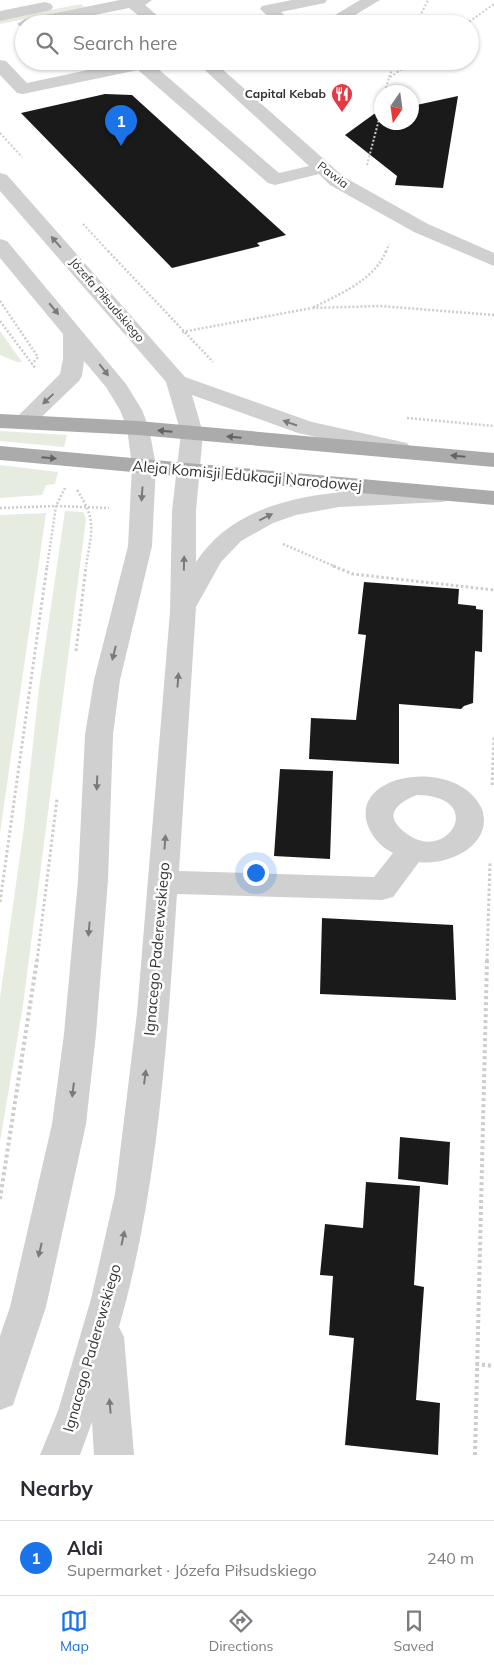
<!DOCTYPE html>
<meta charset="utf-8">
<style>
:root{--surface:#fff;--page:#f2f2f3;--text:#2b2b33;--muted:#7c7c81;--line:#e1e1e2;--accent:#1a73e8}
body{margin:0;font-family:Mulish,sans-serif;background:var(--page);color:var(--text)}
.compass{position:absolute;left:374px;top:85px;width:45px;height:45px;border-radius:50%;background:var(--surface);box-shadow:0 1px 4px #0004;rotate:193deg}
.you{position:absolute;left:255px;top:872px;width:18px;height:18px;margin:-12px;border:4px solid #fff;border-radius:50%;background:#1a73e8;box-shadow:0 0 0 8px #1a73e833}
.badge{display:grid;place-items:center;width:32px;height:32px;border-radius:50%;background:var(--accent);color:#fff;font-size:16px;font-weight:700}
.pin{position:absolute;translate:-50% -41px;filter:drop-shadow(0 1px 2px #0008)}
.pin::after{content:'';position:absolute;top:26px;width:18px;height:15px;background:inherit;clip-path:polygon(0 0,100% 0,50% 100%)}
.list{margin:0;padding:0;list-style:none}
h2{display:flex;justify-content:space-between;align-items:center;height:65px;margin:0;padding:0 20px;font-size:21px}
h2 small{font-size:16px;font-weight:400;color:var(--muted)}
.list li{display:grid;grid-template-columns:32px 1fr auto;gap:15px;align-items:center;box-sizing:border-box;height:75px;padding:0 20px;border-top:1px solid var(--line)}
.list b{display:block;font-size:19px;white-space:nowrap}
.list p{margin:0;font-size:16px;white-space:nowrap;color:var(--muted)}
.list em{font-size:16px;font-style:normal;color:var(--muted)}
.icon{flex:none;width:28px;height:28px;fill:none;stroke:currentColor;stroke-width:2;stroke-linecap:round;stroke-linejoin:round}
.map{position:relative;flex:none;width:494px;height:1455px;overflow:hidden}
.search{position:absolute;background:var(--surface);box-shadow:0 1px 4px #0004;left:15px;right:15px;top:15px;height:55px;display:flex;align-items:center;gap:12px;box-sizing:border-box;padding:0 18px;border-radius:28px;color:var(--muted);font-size:19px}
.sheet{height:140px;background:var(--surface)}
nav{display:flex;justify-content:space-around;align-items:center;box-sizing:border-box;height:70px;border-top:1px solid var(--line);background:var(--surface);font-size:14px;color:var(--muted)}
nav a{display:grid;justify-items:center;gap:2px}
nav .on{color:var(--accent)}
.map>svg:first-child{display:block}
.green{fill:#e6ecdf}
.building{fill:#1a1a1a}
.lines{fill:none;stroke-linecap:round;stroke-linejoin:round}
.path-far3{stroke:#cdcdcd;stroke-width:2;stroke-dasharray:2 2;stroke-linecap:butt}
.path-far2{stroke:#cdcdcd;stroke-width:2.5;stroke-dasharray:2 2;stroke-linecap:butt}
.path-far1{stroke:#cdcdcd;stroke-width:3;stroke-dasharray:2.5 2.5;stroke-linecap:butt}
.path{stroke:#cdcdcd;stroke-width:4;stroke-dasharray:3 3;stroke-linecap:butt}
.minor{fill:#d0d0d0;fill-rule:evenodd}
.major{fill:#ababab;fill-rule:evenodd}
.oneway{fill:#7a7a7a}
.oneway2{fill:#636363}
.labels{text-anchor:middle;stroke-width:5;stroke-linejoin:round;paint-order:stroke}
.far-poi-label{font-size:12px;font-weight:bold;fill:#333;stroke:#fff;text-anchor:end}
.far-street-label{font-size:12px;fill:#333;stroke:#fff}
.street-label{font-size:15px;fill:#333;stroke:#fff}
</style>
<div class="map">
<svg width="494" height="1455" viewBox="0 0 494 1455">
<rect width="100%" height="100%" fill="#fff"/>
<path class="green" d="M81 4 84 7 0 24V20Z
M0 331 22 362H17L0 355Z
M0 431 67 435 64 447 0 441Z
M0 465 58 472 55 484 46 485 42 495 0 498Z
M65 511 83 512 86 519 23 1005 0 1142V998L24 827 39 688Z
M46 513 43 534 0 833V515Z"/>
<path class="building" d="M105 94 132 95 286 235 257 243 260 246 172 268 21 113Z
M458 96 443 188 395 185 397 176 345 135 374 114 382 113V122H412V106Z
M364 582 459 589 458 604 476 606V609L483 610 482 652 475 651 473 703 464 706 461 709 399 704V764L309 759 311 718 356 720 366 635 358 634Z
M280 769 333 771 330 859 274 856Z
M322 918 453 925 456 1000 320 994Z
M400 1137 450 1142 448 1185 398 1179Z
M366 1182 420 1186 414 1285 424 1287 416 1400 440 1403 438 1455 345 1445 354 1338 329 1335 333 1276 320 1275 325 1224 363 1228Z"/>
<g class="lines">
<path class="path-far3" d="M416 24 428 0
M466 24 494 4
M389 77 396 61
M385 92 389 78 413 61
M0 133 22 157
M367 165 382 108
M83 224 109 252
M386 252 389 244"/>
<path class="path-far2" d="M108 251 213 362
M386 251C375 280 338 295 312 308L380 306 494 315
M0 301 38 357 32 364
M0 321 36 369
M182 332 312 308
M407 418 494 426
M77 490C98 522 91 531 86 567
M0 508 56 506 109 508
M283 544 336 567
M47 567 56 506 65 488"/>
<path class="path-far1" d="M333 566 353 574 494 590
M76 651 86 566
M492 785 494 736
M0 902 47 566
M37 961 57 799
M487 961 490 861"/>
<path class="path" d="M0 1199 37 960
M476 1364 494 1366
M475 1455 487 960"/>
<path class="minor" d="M120 0H152L145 5 167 24H149L129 8 50 24H24V29L17 24 25 19Z
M292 0H327L325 3 281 12 294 24H276L260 9 262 6Z
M360 0H380L340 24H320Z
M45 2 51 4 53 7 51 10 0 21V11Z
M0 60 6 61 27 83 130 61H149L279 173 309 166 195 61H213L344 177 428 224 494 253V266L414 232 330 185 319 174 275 185 268 183 138 70 23 94 17 93 0 75Z
M0 173 7 175 185 377 312 422 407 443 411 448 407 453 399 455 298 433 192 395 203 433 196 511V562C247 484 360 491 442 488L450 490 454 495 450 500 442 502 339 507 296 515 273 523 241 541 221 562 196 607 179 871 374 877 393 853C381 847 373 838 368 826 348 772 458 756 482 809 494 846 447 866 419 862L393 897 382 900 177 894C167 1039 159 1187 119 1327L124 1337 134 1455H94L92 1422 80 1455H40L58 1411 91 1299 115 1194 137 1013 170 612 172 511 181 433 166 382 161 376 0 191ZM417 795C492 796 443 873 399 827 384 812 403 800 417 795Z
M0 239 7 241 126 384 142 410 149 428 156 466 152 546 120 680 113 735 108 880 96 1034 86 1124 46 1307 13 1405 0 1410V1336L10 1307 52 1124 64 1034 78 880 85 735 94 680 128 546 132 466 127 428 120 410 106 387 84 361 82 376 79 381 31 427 23 429 15 427 12 422 60 374 63 359V334L0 258Z"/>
<path class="major" d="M0 414 138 421 494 453V467L138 435 0 428Z
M0 446 494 491V505L0 460Z"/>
</g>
<defs><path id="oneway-solid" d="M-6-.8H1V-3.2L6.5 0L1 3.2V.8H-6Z" transform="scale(1.25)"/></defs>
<g class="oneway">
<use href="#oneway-solid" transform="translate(56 242) rotate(-131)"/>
<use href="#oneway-solid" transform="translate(54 309) rotate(50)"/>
<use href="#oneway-solid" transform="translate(104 370) rotate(52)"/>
<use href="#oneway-solid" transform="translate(48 399) rotate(137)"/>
<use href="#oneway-solid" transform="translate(290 423) rotate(-161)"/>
<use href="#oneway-solid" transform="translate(142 494) rotate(94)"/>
<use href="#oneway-solid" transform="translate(266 517) rotate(-26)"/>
<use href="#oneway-solid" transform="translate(184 563) rotate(-89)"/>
<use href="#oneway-solid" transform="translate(114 653) rotate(104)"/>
<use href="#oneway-solid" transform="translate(178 680) rotate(-86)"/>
<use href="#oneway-solid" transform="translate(97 783) rotate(92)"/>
<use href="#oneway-solid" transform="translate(165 842) rotate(-86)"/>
<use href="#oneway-solid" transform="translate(89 929) rotate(95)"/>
<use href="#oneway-solid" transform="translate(145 1077) rotate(-83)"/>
<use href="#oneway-solid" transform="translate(73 1090) rotate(97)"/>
<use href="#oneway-solid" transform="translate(123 1238) rotate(-78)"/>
<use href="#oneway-solid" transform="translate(40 1250) rotate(103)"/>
<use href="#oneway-solid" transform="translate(110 1406) rotate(-95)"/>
</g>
<g class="oneway2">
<use href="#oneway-solid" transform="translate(165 431) rotate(-175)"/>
<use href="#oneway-solid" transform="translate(234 437) rotate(-175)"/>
<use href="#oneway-solid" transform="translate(458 456) rotate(-175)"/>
<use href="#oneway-solid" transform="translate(49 458) rotate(5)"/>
</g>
<defs>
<g id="restaurant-pin" transform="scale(1.125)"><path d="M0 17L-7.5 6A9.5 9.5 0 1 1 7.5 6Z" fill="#e63946" stroke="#fff"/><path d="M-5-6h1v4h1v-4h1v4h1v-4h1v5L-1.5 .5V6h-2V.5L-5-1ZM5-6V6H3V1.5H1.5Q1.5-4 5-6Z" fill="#fff"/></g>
</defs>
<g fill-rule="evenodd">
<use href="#restaurant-pin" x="342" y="94"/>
</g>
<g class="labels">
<g class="far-poi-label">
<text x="326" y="98">Capital Kebab</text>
</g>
<g class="far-street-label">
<text transform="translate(333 175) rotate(37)" y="4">Pawia</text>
<text transform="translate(107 300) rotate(49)" y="4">Józefa Piłsudskiego</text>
</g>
<g class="street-label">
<text transform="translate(247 476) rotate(5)" y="5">Aleja Komisji Edukacji Narodowej</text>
<text transform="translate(157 949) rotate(-85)" y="5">Ignacego Paderewskiego</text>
<text transform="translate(92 1348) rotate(-74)" y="5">Ignacego Paderewskiego</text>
</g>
</g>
</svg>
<svg class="compass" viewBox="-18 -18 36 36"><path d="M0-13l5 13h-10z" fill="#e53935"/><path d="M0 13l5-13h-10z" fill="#7c7c81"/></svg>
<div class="you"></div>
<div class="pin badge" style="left:121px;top:146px">1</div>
<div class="search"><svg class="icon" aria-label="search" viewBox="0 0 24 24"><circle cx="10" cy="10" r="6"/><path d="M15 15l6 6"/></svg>Search here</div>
</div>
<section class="sheet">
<h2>Nearby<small></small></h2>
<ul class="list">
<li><span class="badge">1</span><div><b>Aldi</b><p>Supermarket · Józefa Piłsudskiego</p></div><em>240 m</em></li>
</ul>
</section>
<nav>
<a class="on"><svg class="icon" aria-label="map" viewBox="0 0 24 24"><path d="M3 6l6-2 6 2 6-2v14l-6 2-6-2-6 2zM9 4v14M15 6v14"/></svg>Map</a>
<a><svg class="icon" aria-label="directions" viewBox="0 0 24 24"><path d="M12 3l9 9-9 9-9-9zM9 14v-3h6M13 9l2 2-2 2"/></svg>Directions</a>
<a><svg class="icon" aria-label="saved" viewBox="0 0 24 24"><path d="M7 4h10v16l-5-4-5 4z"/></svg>Saved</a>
</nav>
